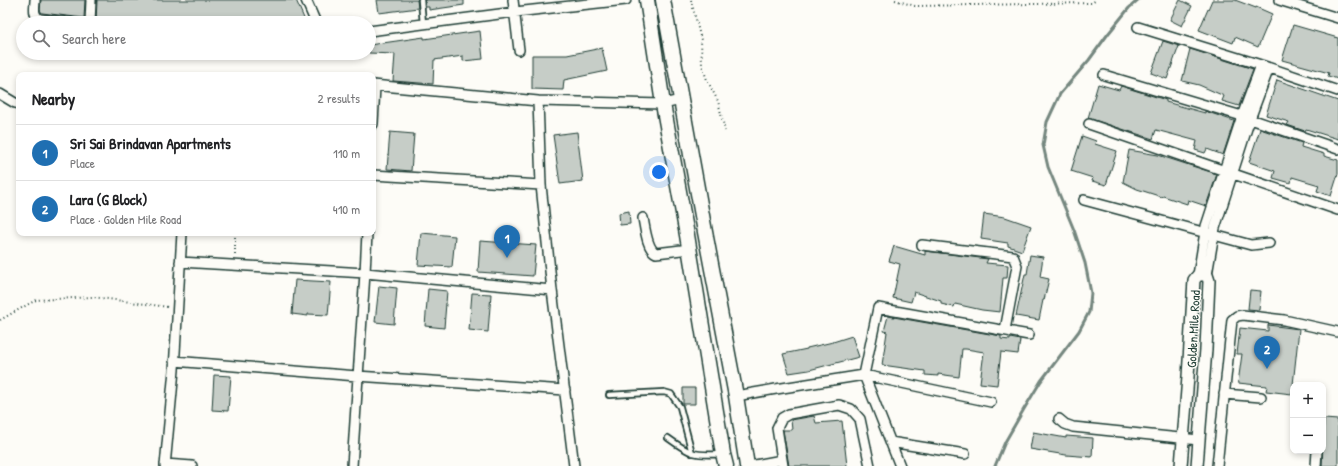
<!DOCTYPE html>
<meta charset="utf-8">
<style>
:root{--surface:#fff;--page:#f6f6f6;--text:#202124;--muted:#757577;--line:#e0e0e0;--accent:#1f6fb2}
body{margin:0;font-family:"Patrick Hand",sans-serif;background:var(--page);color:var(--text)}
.controls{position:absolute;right:12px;bottom:12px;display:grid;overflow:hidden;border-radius:8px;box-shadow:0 2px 6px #0003}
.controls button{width:36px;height:36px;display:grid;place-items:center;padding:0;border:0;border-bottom:1px solid var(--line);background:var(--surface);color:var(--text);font:20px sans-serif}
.you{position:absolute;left:659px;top:172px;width:14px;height:14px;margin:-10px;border:3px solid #fff;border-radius:50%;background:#1a73e8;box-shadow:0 0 0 6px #1a73e833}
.badge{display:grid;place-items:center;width:26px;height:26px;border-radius:50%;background:var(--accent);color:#fff;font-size:13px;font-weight:700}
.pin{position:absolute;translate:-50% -33px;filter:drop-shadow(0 1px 2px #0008)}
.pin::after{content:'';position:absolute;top:21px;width:14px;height:12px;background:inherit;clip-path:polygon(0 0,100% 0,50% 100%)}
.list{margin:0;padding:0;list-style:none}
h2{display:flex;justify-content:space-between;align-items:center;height:52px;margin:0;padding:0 16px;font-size:17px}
h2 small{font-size:13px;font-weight:400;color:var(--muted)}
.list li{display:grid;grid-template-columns:26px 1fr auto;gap:12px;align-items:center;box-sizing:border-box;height:56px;padding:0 16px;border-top:1px solid var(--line)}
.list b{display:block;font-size:15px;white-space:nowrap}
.list p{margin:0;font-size:13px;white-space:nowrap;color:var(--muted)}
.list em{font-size:13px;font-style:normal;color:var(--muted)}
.icon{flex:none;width:22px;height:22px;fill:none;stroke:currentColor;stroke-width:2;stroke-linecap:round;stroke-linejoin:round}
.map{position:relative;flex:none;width:1338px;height:466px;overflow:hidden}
.search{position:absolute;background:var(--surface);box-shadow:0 2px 6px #0003;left:16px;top:16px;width:360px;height:44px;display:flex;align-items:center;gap:10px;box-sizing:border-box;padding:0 14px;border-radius:22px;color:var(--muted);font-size:15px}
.panel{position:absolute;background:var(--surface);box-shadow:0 2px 6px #0003;left:16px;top:72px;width:360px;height:164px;border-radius:8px}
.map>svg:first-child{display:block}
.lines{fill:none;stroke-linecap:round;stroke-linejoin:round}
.stream{stroke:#75877f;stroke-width:3}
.building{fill:#c6cdc7;stroke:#1f3d34}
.service-casing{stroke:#1f3d34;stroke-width:8}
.minor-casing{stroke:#1f3d34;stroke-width:12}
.tertiary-casing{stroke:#1f3d34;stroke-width:14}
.primary-casing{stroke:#1f3d34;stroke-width:17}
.path{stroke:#1f3d34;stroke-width:2;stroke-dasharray:1 3;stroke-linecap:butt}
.service{stroke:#fdfcf7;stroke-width:4.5}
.minor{stroke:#fdfcf7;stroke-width:9}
.tertiary{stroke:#fdfcf7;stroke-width:11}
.primary{stroke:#fdfcf7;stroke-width:14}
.labels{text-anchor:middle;stroke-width:3;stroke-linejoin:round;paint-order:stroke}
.street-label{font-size:13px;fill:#1f3d34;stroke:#fdfcf7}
</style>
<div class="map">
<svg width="1338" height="466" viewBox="0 0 1338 466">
<rect width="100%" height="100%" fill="#fdfcf7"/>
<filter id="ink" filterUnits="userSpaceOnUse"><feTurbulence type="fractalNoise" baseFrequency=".025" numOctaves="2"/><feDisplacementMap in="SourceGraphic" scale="8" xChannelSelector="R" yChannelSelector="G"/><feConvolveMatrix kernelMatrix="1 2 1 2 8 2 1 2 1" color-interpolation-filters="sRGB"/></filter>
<g filter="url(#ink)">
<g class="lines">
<path class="stream" d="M995 466 1005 442 1024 409 1041 381 1079 331 1089 312 1091 293 1085 263 1074 230 1048 167 1043 145 1047 122 1060 94 1089 60 1108 34 1129 8 1138 0"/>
</g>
<path class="building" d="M41 0H85L84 18 42 13 40 10Z
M97 0H296L306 23H111L96 22Z
M377 0H417L418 8 379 13Z
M425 0H464V5L429 10V7H425Z
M1180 0 1192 6 1182 26 1170 20Z
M1212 0H1235L1256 8V7L1272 14 1258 47 1235 37 1233 43 1199 30Z
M1293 25 1338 38V79L1328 76 1329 73 1282 60Z
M480 31 483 59 463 61V56L434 60 433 84 393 81 395 54 369 53V45L424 37V39Z
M1163 41 1179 46 1167 79 1151 73Z
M602 48 607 71 564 80 563 90 532 89V55H567Z
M1190 49 1253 69 1239 106 1222 101 1224 96 1199 85 1182 81Z
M1277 80 1338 101V139L1306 129 1305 131 1287 125 1289 122 1266 115Z
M1098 84 1119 90 1121 86 1166 100V102L1205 113V111L1234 121 1223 155 1207 149 1205 153 1195 150 1197 141 1156 130 1153 139 1088 118Z
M1260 129 1302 143 1301 147 1324 154V156L1338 160V174L1331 196 1317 191 1319 185 1292 177 1291 183 1273 178 1275 171 1249 162Z
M390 132 414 134 411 171 387 169Z
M577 132 583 181 560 184 553 135Z
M1082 136 1096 141 1095 144 1117 151 1106 185 1092 181 1093 178 1071 171Z
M1129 150 1158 155 1217 174 1206 206 1188 200 1187 204 1163 196 1162 197 1137 189 1123 182Z
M629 211 630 224 620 225 619 213Z
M984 214 1005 217 1031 226 1022 251 1008 246V243L981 239Z
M421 233 455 236 452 267 418 265Z
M480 241 536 245 533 276 478 272Z
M894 246 925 255V251L988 259 986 263 1008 265 1007 278H1003L1000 312 982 310 955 304 954 307 941 304V301L914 292 911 302 893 298 900 264 889 261Z
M1030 255 1043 257 1040 277 1049 279 1044 300H1043L1039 320 1016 316 1025 274H1027Z
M295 280 331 282 328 315 308 314V316L292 314Z
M379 286 397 288 394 324 375 322Z
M428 289 447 291 444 328 425 326Z
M1250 290 1261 291 1259 310 1248 309Z
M472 293 491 294 488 332 469 330Z
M888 316 1001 336V339L1010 340V338L1020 340 1018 354 1001 352 997 385 980 383 984 352 966 349H962L959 377 938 374V376L925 375V371L882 365 887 332 884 331Z
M1268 325 1299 329 1292 394 1266 391 1267 386 1238 383 1242 354H1237L1240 328 1268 331Z
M852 336 859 357 809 370 789 373 783 354 807 349V348L833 342Z
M214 375 231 376 228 411 212 410Z
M683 388H695V404H683Z
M814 416 816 423 842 421 847 466H789L783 430H792L791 420Z
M1324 419 1338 420V466H1322Z
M1033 432 1066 438V436L1093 438 1092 457 1066 455 1030 449Z"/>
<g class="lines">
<g class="service-casing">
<path id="service" d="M421 0 423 24
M609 395 664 392 671 394 680 407 692 453
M668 438C690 454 694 456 722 454"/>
</g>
<g class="minor-casing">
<path id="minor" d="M35 0C35 7 32 15 40 19L72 23
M306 0 316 23
M513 0 519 50
M1279 0 1338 18
M90 23 91 0
M1138 27 1261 65 1338 91
M369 31 515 12 626 0
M1104 75 1242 116 1338 149
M373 85 538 101
M0 94 15 103 19 104
M373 124 375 86
M1089 124 1338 210
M373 175 541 185
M1084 200 1251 245 1269 243
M643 218C645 228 647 249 656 253L690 249
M922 245 1013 256 1017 266 1005 330
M180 262 365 273 367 233
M1198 275 1206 226 1242 116 1261 65
M1207 275 1215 228 1250 119 1269 68
M174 361 357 376 565 390
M1224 394 1261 397
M736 396 776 389 864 375 991 402
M1059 419 1065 424 1073 427 1199 440
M890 442 965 454
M165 464 192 466
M165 466 174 370 182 233
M352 466 365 273 552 290
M574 466 552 290 541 185 538 101 663 104 681 100
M750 466 782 460
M783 466 777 428 782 418 789 414 839 405 851 409 860 419 870 466
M900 466 864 375 878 308 1029 335
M1217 466 1232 320 1237 316 1243 315 1284 320 1338 332
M1316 466 1317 451"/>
</g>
<g class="tertiary-casing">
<path id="tertiary" d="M1181 466 1188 377 1194 280 1198 275H1207L1209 281 1206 349 1197 466"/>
</g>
<g class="primary-casing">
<path id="primary" d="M647 0 663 104 687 235 723 454 726 466
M663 0 705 232 736 396 747 466"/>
</g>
<path class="path" d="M691 0 701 40 702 65 707 80 718 101 725 131
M895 0 915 6 1092 3 1096 0
M235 233V256
M0 320 36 300 93 297 168 307"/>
<use href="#service" class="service"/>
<use href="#minor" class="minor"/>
<use href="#tertiary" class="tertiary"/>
<use href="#primary" class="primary"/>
</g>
</g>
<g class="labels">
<g class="street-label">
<text transform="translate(1193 329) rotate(-87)" y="5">Golden Mile Road</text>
</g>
</g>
</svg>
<div class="controls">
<button>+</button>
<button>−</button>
</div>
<div class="you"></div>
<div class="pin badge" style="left:507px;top:258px">1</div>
<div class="pin badge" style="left:1267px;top:369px">2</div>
<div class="search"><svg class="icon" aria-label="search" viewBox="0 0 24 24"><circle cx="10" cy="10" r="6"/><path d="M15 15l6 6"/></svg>Search here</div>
<section class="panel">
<h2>Nearby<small>2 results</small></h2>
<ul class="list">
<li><span class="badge">1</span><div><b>Sri Sai Brindavan Apartments</b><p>Place</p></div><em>110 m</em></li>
<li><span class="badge">2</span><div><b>Lara (G Block)</b><p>Place · Golden Mile Road</p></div><em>410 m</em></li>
</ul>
</section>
</div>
